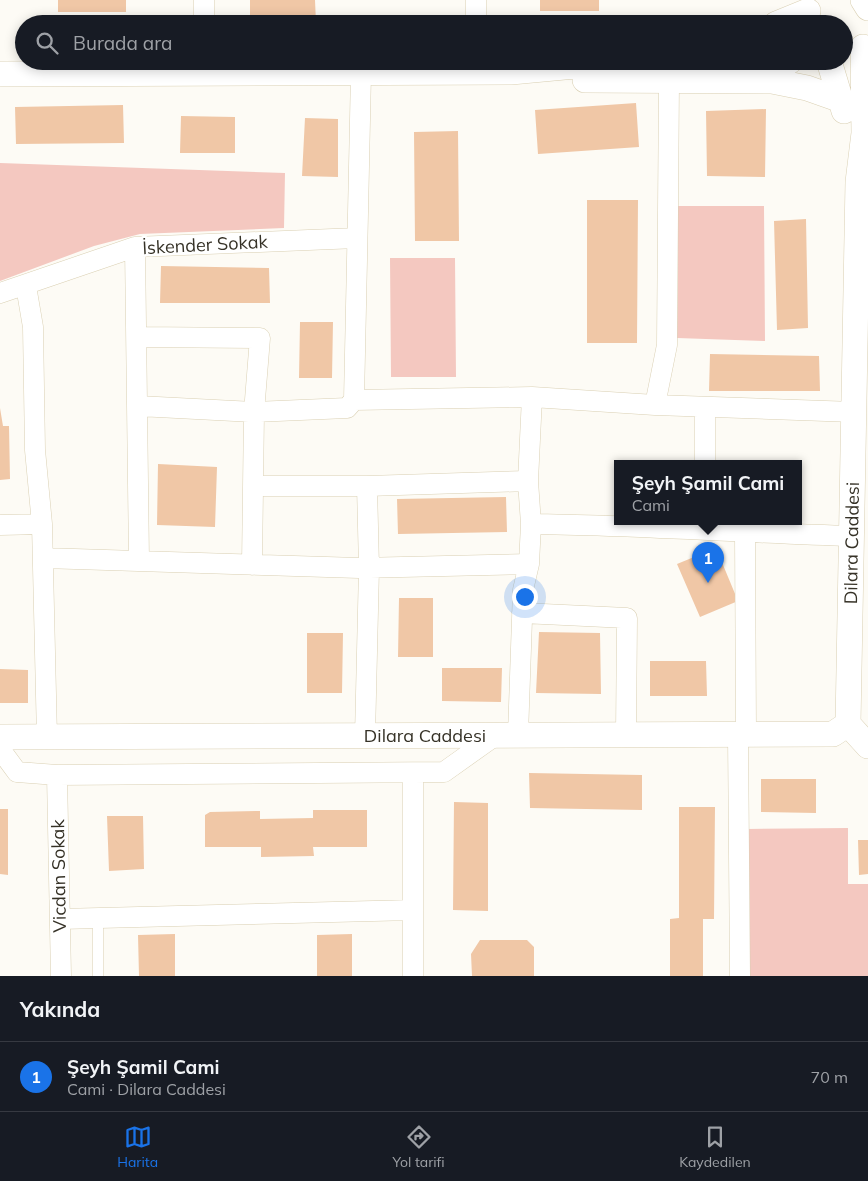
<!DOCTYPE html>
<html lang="tr">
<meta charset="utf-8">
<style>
:root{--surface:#171b24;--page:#20242c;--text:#f1f3f6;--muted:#9ea1a6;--line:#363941;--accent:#1a73e8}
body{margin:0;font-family:Mulish,sans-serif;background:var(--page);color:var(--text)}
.you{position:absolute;left:524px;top:596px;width:18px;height:18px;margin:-12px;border:4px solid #fff;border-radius:50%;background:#1a73e8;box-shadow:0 0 0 8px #1a73e833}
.badge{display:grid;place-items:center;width:32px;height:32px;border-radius:50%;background:var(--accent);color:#fff;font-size:16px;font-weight:700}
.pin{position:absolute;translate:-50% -41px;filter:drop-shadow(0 1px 2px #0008)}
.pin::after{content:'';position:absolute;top:26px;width:18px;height:15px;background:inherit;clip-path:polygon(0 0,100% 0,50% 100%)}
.popup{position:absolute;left:614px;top:460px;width:188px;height:65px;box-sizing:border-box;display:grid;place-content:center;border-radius:0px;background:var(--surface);filter:drop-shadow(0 1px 4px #0005);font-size:16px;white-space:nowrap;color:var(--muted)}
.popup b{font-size:19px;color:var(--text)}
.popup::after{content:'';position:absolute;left:50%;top:100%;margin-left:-10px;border:10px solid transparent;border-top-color:var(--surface)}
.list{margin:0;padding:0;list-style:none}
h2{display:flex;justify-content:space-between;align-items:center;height:65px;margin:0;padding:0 20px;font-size:21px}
h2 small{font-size:16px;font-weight:400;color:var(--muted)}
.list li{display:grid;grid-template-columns:32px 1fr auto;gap:15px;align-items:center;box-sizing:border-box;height:70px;padding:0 20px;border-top:1px solid var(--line)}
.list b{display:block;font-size:19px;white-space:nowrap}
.list p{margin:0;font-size:16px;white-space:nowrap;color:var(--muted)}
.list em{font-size:16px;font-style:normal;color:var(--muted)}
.icon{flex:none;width:28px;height:28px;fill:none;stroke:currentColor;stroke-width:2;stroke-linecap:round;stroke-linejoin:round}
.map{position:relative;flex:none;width:868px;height:976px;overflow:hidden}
.search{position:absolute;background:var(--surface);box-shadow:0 2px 12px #0003;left:15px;right:15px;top:15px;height:55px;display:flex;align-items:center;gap:12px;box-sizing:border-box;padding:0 18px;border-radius:28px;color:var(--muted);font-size:19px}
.sheet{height:135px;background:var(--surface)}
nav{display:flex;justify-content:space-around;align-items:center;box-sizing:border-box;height:70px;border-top:1px solid var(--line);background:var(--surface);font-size:14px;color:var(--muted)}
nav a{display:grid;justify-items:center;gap:2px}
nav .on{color:var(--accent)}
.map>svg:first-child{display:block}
.green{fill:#f4c8c0}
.building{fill:#f0c7a6}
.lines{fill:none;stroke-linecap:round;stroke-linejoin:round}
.service-casing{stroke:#dad0b3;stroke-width:11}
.minor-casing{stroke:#dad0b3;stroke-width:21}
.tertiary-casing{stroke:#dad0b3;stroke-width:26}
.service{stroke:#fff;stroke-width:10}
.minor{stroke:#fff;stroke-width:20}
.tertiary{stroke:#fff;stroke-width:25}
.labels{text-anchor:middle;stroke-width:4.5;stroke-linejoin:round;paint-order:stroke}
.street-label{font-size:18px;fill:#363227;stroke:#fff}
</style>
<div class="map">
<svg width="868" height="976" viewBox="0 0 868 976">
<rect width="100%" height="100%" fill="#fdfbf5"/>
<path class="green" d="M0 163 285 173 284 228 140 234 94 246 0 281Z
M675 206H764L765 341 677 338Z
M390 258H455L456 377H391Z
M848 828V884H868V976H749L747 829Z"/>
<path class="building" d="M58 0H126V12H58Z
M250 0H315L316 23 250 24Z
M540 0H599V11H540Z
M636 103 639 147 538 154 535 110Z
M123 105 124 143 16 144 15 107Z
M766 109 765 177 707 176 706 111Z
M181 116 235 117V153H180Z
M305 118 338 119V177L302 176Z
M458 131 459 241H415L414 132Z
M587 200H638L637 343H587Z
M806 219 808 328 777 330 774 221Z
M161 266 269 268 270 303H160Z
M300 322H333L332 378H299Z
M710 354 819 356 820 391H709Z
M0 408 3 426H9L10 479 0 480Z
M158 464 217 467 215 527 157 525Z
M506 497 507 532 398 534 397 499Z
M716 548 738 601 700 617 677 564Z
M399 598H433V657H398Z
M539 632 600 633 601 694 536 693Z
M307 633H343L342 693H307Z
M650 661H706L707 696H650Z
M442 668H502L501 702 442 701Z
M0 669 28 670V703H0Z
M529 773 642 775V810L530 808Z
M761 779H816V813L761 812Z
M454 802 488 803V911L453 910Z
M679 807H715L714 919H703V976H670V919L679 918Z
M0 809H8V875L0 874Z
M313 810H367V847H313L314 856 261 857V847H205V815L210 812 260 811V819L313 818Z
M107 816H143L144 869 109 871Z
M858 840H868V874L859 875Z
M175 934V976H139L138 935Z
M352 934V976H317V935Z
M480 940H527L534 947V976H472L471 954Z"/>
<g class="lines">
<g class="service-casing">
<path id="service" d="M98 918V976"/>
</g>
<g class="minor-casing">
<path id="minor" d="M476 0V24
M204 24V0
M361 73 354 400 532 397 655 405 854 412
M135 247 139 561
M26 286 33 327 35 450 42 524
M0 293 135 247 357 238
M137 337 260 338 254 412 252 565
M655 405 667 345 669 80
M138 406 254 412 347 408 354 400
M705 464V407
M253 486H367L369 568 365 736
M367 486 528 481
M531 524 528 481 532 397
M0 525 42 524 47 738
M745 533 746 734
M43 558 359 568 529 564 531 524C638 525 745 533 852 536
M522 613 627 618 626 735
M738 734 740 976
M518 735 523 590 529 564
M0 749 17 772 57 775 444 772 496 735
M413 773V976
M57 775 61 976
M60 919 413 910"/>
</g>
<g class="tertiary-casing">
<path id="tertiary" d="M863 0 868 8
M776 24 808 11
M863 47 864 133 858 182 848 724 868 746
M829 61 844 111
M751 73 778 69 790 61
M0 74 511 72 628 61
M585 80 772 81 807 88 841 100
M0 737 833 734 848 724"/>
</g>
<use href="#service" class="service"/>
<use href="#minor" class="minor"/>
<use href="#tertiary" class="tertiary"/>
</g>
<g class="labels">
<g class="street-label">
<text transform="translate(205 245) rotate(-3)" y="6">İskender Sokak</text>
<text transform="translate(852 543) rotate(-89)" y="6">Dilara Caddesi</text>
<text x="425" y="742">Dilara Caddesi</text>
<text transform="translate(59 876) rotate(-91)" y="6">Vicdan Sokak</text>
</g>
</g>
</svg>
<div class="you"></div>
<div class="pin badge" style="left:708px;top:583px">1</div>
<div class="popup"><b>Şeyh Şamil Cami</b>Cami</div>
<div class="search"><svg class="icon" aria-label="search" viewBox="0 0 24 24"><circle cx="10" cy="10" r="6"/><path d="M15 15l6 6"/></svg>Burada ara</div>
</div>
<section class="sheet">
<h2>Yakında<small></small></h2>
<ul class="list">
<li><span class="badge">1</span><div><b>Şeyh Şamil Cami</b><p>Cami · Dilara Caddesi</p></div><em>70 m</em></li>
</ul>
</section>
<nav>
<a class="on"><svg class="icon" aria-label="map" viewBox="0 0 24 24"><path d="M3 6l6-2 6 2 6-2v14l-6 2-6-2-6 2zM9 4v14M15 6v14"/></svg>Harita</a>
<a><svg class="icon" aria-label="directions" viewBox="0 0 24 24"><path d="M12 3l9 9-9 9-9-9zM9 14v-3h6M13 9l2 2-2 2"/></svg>Yol tarifi</a>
<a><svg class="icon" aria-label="saved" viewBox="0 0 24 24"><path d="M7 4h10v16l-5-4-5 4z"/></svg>Kaydedilen</a>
</nav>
